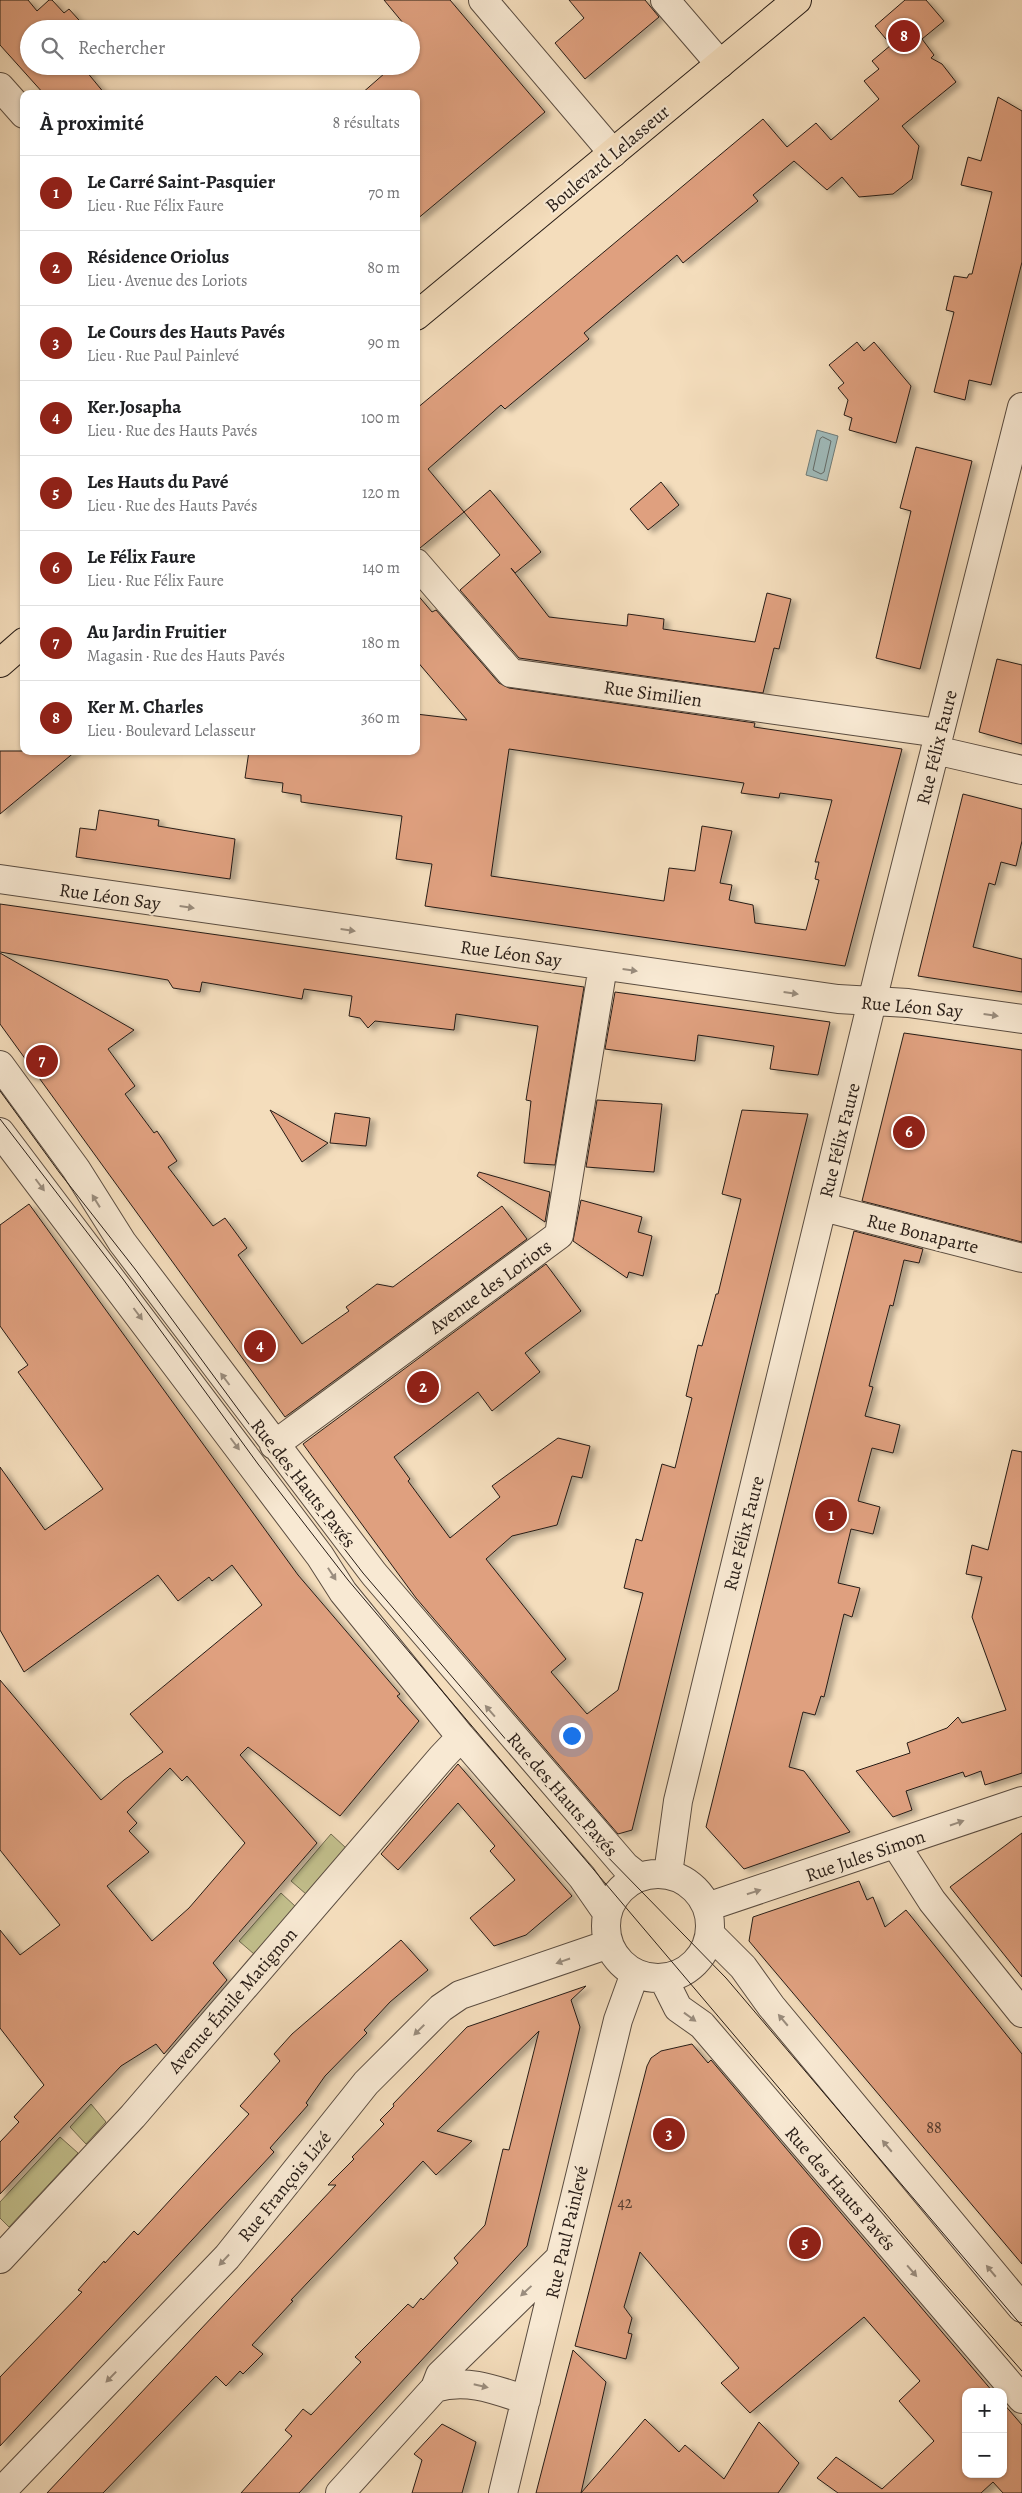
<!DOCTYPE html>
<html lang="fr">
<meta charset="utf-8">
<style>
:root{--surface:#fff;--page:#f6f6f6;--text:#202124;--muted:#757577;--line:#e0e0e0;--accent:#8f2418}
body{margin:0;font-family:Alegreya,serif;background:var(--page);color:var(--text)}
.controls{position:absolute;right:15px;bottom:15px;display:grid;overflow:hidden;border-radius:10px;box-shadow:0 1px 4px #0004}
.controls button{width:45px;height:45px;display:grid;place-items:center;padding:0;border:0;border-bottom:1px solid var(--line);background:var(--surface);color:var(--text);font:25px sans-serif}
.you{position:absolute;left:571px;top:1735px;width:18px;height:18px;margin:-12px;border:4px solid #fff;border-radius:50%;background:#1a73e8;box-shadow:0 0 0 8px #1a73e833}
.badge{display:grid;place-items:center;width:32px;height:32px;border-radius:50%;background:var(--accent);color:#fff;font-size:16px;font-weight:700}
.pin{position:absolute;translate:-50% -50%;border:2px solid #fff;box-shadow:0 1px 5px #0006}
.list{margin:0;padding:0;list-style:none}
h2{display:flex;justify-content:space-between;align-items:center;height:65px;margin:0;padding:0 20px;font-size:21px}
h2 small{font-size:16px;font-weight:400;color:var(--muted)}
.list li{display:grid;grid-template-columns:32px 1fr auto;gap:15px;align-items:center;box-sizing:border-box;height:75px;padding:0 20px;border-top:1px solid var(--line)}
.list b{display:block;font-size:19px;white-space:nowrap}
.list p{margin:0;font-size:16px;white-space:nowrap;color:var(--muted)}
.list em{font-size:16px;font-style:normal;color:var(--muted)}
.icon{flex:none;width:28px;height:28px;fill:none;stroke:currentColor;stroke-width:2;stroke-linecap:round;stroke-linejoin:round}
.map{position:relative;flex:none;width:1022px;height:2493px;overflow:hidden}
.search{position:absolute;background:var(--surface);box-shadow:0 1px 4px #0004;left:20px;top:20px;width:400px;height:55px;display:flex;align-items:center;gap:12px;box-sizing:border-box;padding:0 18px;border-radius:28px;color:var(--muted);font-size:19px}
.panel{position:absolute;background:var(--surface);box-shadow:0 1px 4px #0004;left:20px;top:90px;width:400px;height:665px;border-radius:10px}
.map>svg:first-child{display:block}
.green{fill:#c2bf8c;stroke:#746e51}
.water{fill:#9fbaba;stroke:#6f7b78}
.lines{fill:none;stroke-linecap:round;stroke-linejoin:round}
.shore{stroke:#636b68;stroke-width:1}
.building{fill:#dfa07f;stroke:#271c16;fill-rule:evenodd;filter:url(#shadow)}
.minor-casing{stroke:#5a4c40;stroke-width:30}
.major-casing{stroke:#271c16;stroke-width:30}
.minor{stroke:#f8e9d3;stroke-width:28}
.major{stroke:#f4ddbc;stroke-width:28}
.tram{stroke:#271c16;stroke-width:1}
.oneway{fill:#9a8d7e}
.labels{text-anchor:middle;stroke-width:4.5;stroke-linejoin:round;paint-order:stroke}
.number-label{font-size:16px;fill:#553d30}
.street-label{font-size:19px;fill:#271c16;stroke:#f8e9d3}
</style>
<div class="map">
<svg width="1022" height="2493" viewBox="0 0 1022 2493">
<defs>
<filter id="shadow"><feDropShadow dx="5.5" dy="3" stdDeviation="2.5" flood-color="#0004"/></filter>
</defs>
<rect width="100%" height="100%" fill="#f4ddbc"/>
<filter id="stains"><feTurbulence type="fractalNoise" baseFrequency=".004" numOctaves="4"/><feColorMatrix values="0 0 0 0 .2 0 0 0 0 .09 0 0 0 0 .02 0 0 0 .5 -.17"/></filter>
<radialGradient id="worn" r=".72"><stop offset=".6" stop-color="#630" stop-opacity="0"/><stop offset="1" stop-color="#630" stop-opacity=".3"/></radialGradient>
<path class="green" d="M331 1834 346 1848 306 1894 291 1881Z
M281 1893 296 1907 254 1954 239 1941Z
M91 2104 106 2122 86 2144 70 2127Z
M60 2137 78 2153 9 2227 0 2218V2202Z"/>
<path class="water" d="M817 430 838 436 827 481 806 475Z"/>
<g class="lines">
<path class="shore" d="M823 437 831 441 824 472 821 474 813 470 820 439Z"/>
</g>
<path class="building" d="M0 0H28L37 11 49 0H52L64 13 69 9 87 29H29V66H92L86 71 105 94H44L0 45Z
M384 0H450L545 112 416 220V94H361L393 66H411V29H408Z
M569 0H645L659 17 585 79 555 43 584 18Z
M905 0H926L944 21 922 39 934 55 931 58 942 64 956 82 902 126 919 146 912 179 893 194 859 197 842 177 827 190 794 161 753 195 758 201 683 263 677 255 584 333 589 339 505 409 501 405 428 469 464 512 420 548H416V409L763 119 787 147 816 123 831 140 879 99 864 81 879 69 872 61 891 45 875 26Z
M998 97 1022 111V262L991 385 969 380 965 400 934 392 954 312 946 310 954 276 967 278 969 274H972L992 192 961 185 968 157 981 161Z
M857 342 864 351 874 342 911 386 896 443 849 430 852 418 844 415 848 400 838 388 844 383 829 365Z
M916 447 972 461 920 669 876 658 911 511 900 508Z
M661 482 679 505 648 530 630 509Z
M490 490 541 552 515 573 511 568 549 617 627 626 628 614 664 619 663 629 755 642 767 593 791 599 779 649 774 648 763 693 519 658 460 590 500 555 464 512Z
M416 593 432 612 436 610 499 683 509 688 755 723 754 727 902 749 845 966 425 906 432 864 396 859 402 816 301 802V795L282 792 283 783 245 778 249 751H416V714L467 720 416 660ZM509 749 744 783 741 793 779 798 780 793 832 800 815 862H819L815 879 819 880 806 930 755 923 753 905 729 900 732 885 720 883 732 831 702 826 695 871 669 868 664 901 491 876Z
M997 659 1022 665V744L979 732Z
M0 751H76L0 814Z
M963 794 1022 809V841L1016 866 1001 862 995 885 989 883 973 947 1022 959V992L918 976Z
M99 810 159 820 158 826 235 839 230 879 76 857 80 828 96 830Z
M0 904 584 987 555 1165 524 1163 531 1101 526 1100 538 1026 456 1014 454 1030 375 1021 368 1028 360 1018 349 1016 352 996 304 989 302 999 202 982 200 992 173 988 168 980 0 952Z
M0 953 134 1030 108 1049 135 1086 125 1094 154 1133 157 1131 177 1161 168 1167 213 1226 225 1218 247 1248 238 1255 302 1344 349 1311 346 1307 377 1284 393 1287 502 1206 527 1239 285 1417 0 1024Z
M615 992 830 1022 818 1075 770 1069 774 1046 698 1035 695 1061 605 1049Z
M904 1033 1022 1050V1242L862 1201Z
M597 1100 662 1104 654 1172 586 1167Z
M270 1110 328 1143 302 1162Z
M742 1110 808 1114 632 1830 618 1834 416 1598 303 1444 546 1264 581 1311 525 1353 540 1372 492 1411 478 1392 394 1457 410 1479 408 1481 450 1538 500 1497 492 1486 558 1438 590 1446 582 1478 572 1476 557 1525 512 1536 486 1559 566 1659 551 1672 587 1714 618 1690 643 1593 624 1588 636 1539 642 1541 662 1464 675 1468 692 1398 686 1396 698 1345 702 1346 716 1294H718L741 1199 722 1194Z
M335 1113 370 1118 366 1146 330 1143Z
M479 1172 550 1192 545 1222 477 1176Z
M581 1200 642 1217 638 1232 652 1236 643 1276 629 1272 627 1278 573 1241Z
M29 1204 298 1575 400 1694 397 1696 419 1721 340 1816 248 1747 240 1755 317 1843 213 1963 227 1980 164 2054 156 2044 121 2066 0 2194V2142L19 2122 14 2117 44 2085 0 2028V1930L20 1955 60 1925 0 1850V1680L101 1800 124 1780 163 1752 130 1714 262 1605 232 1565 212 1581 209 1577 178 1601 158 1575 24 1672 0 1630V1467L45 1530 103 1489 18 1372 28 1365 0 1326V1225ZM170 1768 182 1781 187 1776 245 1843 189 1908 152 1941 107 1886 149 1852 129 1831 137 1823 127 1812Z
M854 1231 923 1249 919 1263 904 1260 893 1306 890 1305 869 1386 873 1387 865 1416 900 1425 893 1453 872 1448 858 1501 880 1507 873 1534 851 1529 838 1583 860 1588 852 1617 844 1614 824 1697 821 1696 815 1715 803 1712 789 1767 804 1771 850 1832 744 1869 706 1827Z
M1012 1450 1022 1452V1773L985 1785 981 1771 965 1777 963 1772 906 1791 912 1810 893 1817 856 1771 910 1753 907 1743 947 1728 958 1717 962 1723 1006 1710 972 1617 982 1577 966 1574 972 1545 988 1550Z
M458 1764 572 1896 526 1935 494 1946 470 1918 515 1880 490 1851 495 1846 458 1803 398 1870 381 1854Z
M1022 1833V1977L950 1887Z
M859 1881 867 1900 873 1897 885 1927 906 1910 1022 2054V2264L749 1941 753 1917Z
M401 1940 428 1970 390 2002 364 2030 367 2033 325 2076 306 2103 308 2105 270 2148 274 2152 0 2446V2377L82 2292 78 2290 104 2261 105 2263 134 2231 138 2235 249 2114 240 2106 280 2061 274 2054 292 2034Z
M586 1986 571 2000 580 2027 527 2246 299 2493H241L292 2436 285 2430 303 2409 311 2415 361 2362 355 2357 408 2304 413 2308 421 2298 423 2300 458 2263 454 2258 485 2225 503 2149 509 2150 539 2031 437 2131 472 2141 436 2175 423 2161 291 2300 293 2301 252 2345 263 2354 243 2374 240 2371 226 2386 216 2376 103 2493H47L336 2185H328L354 2159 352 2157 384 2124 380 2120 394 2106 393 2104 467 2027Z
M692 2044 708 2063 711 2060 993 2392H966V2474H1003V2403L1022 2425V2493H1003L993 2482 981 2493H838L817 2478 836 2457 882 2489 934 2441 899 2401 920 2381 864 2317 750 2413 721 2383 739 2368 640 2252 624 2307 632 2318 628 2333 632 2334 626 2359 575 2346 647 2066 651 2058 661 2051Z
M573 2350 606 2382 581 2493H536Z
M645 2419 679 2452 685 2445 724 2479 759 2422 799 2463 778 2493H581Z
M442 2424 476 2442 462 2493H412L422 2460 414 2454Z"/>
<g class="lines">
<g class="minor-casing">
<path id="minor" d="M483 0 613 153
M665 0 720 64
M0 87 24 114
M416 563 511 673 939 733
M935 750 1022 770
M0 879 838 999 908 1003 1022 1019
M0 1065 76 1169 122 1242 374 1574 625 1866 639 1877
M0 1132 320 1556 343 1592 461 1737 582 1877 607 1913
M823 1207 1022 1258
M274 1445 559 1235 603 966
M896 1845 932 1901 1022 2013
M606 1926a52 52 0 1 1 104 0a52 52 0 1 1-104 0Z
M668 1874 678 1801 885 948 1022 407
M707 1907 1022 1801
M710 1934 743 1967 771 2006 1022 2308
M663 1978 678 2008 702 2025 1022 2399
M0 2259 133 2116 442 1757 461 1737
M435 2388C467 2378 496 2390 526 2400
M0 2493 227 2257 366 2083 441 2008 460 1995 609 1944
M340 2493 435 2388 440 2375 560 2258
M503 2493 618 2020 635 1973"/>
</g>
<g class="major-casing">
<path id="major" d="M416 316 797 0
M0 663 24 642"/>
</g>
<use href="#minor" class="minor"/>
<use href="#major" class="major"/>
<path class="tram" d="M0 1091 59 1172 135 1269 271 1454 363 1573 599 1848 726 1978 1022 2326
M0 1119 123 1279 258 1464 348 1580 941 2279 1022 2371"/>
</g>
<defs><path id="oneway-solid" d="M-6-.8H1V-3.2L6.5 0L1 3.2V.8H-6Z" transform="scale(1.25)"/></defs>
<g class="oneway">
<use href="#oneway-solid" transform="translate(187 907) rotate(8)"/>
<use href="#oneway-solid" transform="translate(348 930) rotate(8)"/>
<use href="#oneway-solid" transform="translate(630 970) rotate(8)"/>
<use href="#oneway-solid" transform="translate(791 993) rotate(8)"/>
<use href="#oneway-solid" transform="translate(991 1015) rotate(8)"/>
<use href="#oneway-solid" transform="translate(40 1185) rotate(53)"/>
<use href="#oneway-solid" transform="translate(96 1201) rotate(-122)"/>
<use href="#oneway-solid" transform="translate(138 1314) rotate(53)"/>
<use href="#oneway-solid" transform="translate(225 1379) rotate(-127)"/>
<use href="#oneway-solid" transform="translate(235 1444) rotate(53)"/>
<use href="#oneway-solid" transform="translate(332 1574) rotate(57)"/>
<use href="#oneway-solid" transform="translate(490 1711) rotate(-131)"/>
<use href="#oneway-solid" transform="translate(957 1823) rotate(-19)"/>
<use href="#oneway-solid" transform="translate(754 1892) rotate(-18)"/>
<use href="#oneway-solid" transform="translate(563 1961) rotate(161)"/>
<use href="#oneway-solid" transform="translate(690 2017) rotate(36)"/>
<use href="#oneway-solid" transform="translate(783 2020) rotate(-130)"/>
<use href="#oneway-solid" transform="translate(419 2030) rotate(135)"/>
<use href="#oneway-solid" transform="translate(887 2146) rotate(-130)"/>
<use href="#oneway-solid" transform="translate(224 2260) rotate(133)"/>
<use href="#oneway-solid" transform="translate(912 2271) rotate(49)"/>
<use href="#oneway-solid" transform="translate(991 2271) rotate(-130)"/>
<use href="#oneway-solid" transform="translate(526 2291) rotate(137)"/>
<use href="#oneway-solid" transform="translate(111 2377) rotate(134)"/>
<use href="#oneway-solid" transform="translate(481 2386) rotate(13)"/>
</g>
<g class="labels">
<g class="number-label">
<text x="934" y="2133">88</text>
<text x="625" y="2208">42</text>
</g>
<g class="street-label">
<text transform="translate(607 158) rotate(-40)" y="7">Boulevard Lelasseur</text>
<text transform="translate(653 693) rotate(8)" y="7">Rue Similien</text>
<text transform="translate(936 747) rotate(-76)" y="7">Rue Félix Faure</text>
<text transform="translate(110 896) rotate(8)" y="7">Rue Léon Say</text>
<text transform="translate(511 953) rotate(8)" y="7">Rue Léon Say</text>
<text transform="translate(912 1006) rotate(5)" y="7">Rue Léon Say</text>
<text transform="translate(839 1140) rotate(-76)" y="7">Rue Félix Faure</text>
<text transform="translate(923 1233) rotate(14)" y="7">Rue Bonaparte</text>
<text transform="translate(490 1286) rotate(-36)" y="7">Avenue des Loriots</text>
<text transform="translate(304 1483) rotate(52)" y="7">Rue des Hauts Pavés</text>
<text transform="translate(743 1533) rotate(-76)" y="7">Rue Félix Faure</text>
<text transform="translate(563 1794) rotate(49)" y="7">Rue des Hauts Pavés</text>
<text transform="translate(865 1855) rotate(-19)" y="7">Rue Jules Simon</text>
<text transform="translate(232 2000) rotate(-49)" y="7">Avenue Émile Matignon</text>
<text transform="translate(284 2186) rotate(-51)" y="7">Rue François Lizé</text>
<text transform="translate(841 2188) rotate(49)" y="7">Rue des Hauts Pavés</text>
<text transform="translate(566 2232) rotate(-77)" y="7">Rue Paul Painlevé</text>
</g>
</g>
<rect width="100%" height="100%" filter="url(#stains)"/>
<rect width="100%" height="100%" fill="url(#worn)"/>
</svg>
<div class="controls">
<button>+</button>
<button>−</button>
</div>
<div class="you"></div>
<div class="pin badge" style="left:831px;top:1515px">1</div>
<div class="pin badge" style="left:423px;top:1387px">2</div>
<div class="pin badge" style="left:669px;top:2134px">3</div>
<div class="pin badge" style="left:260px;top:1346px">4</div>
<div class="pin badge" style="left:805px;top:2243px">5</div>
<div class="pin badge" style="left:909px;top:1132px">6</div>
<div class="pin badge" style="left:42px;top:1061px">7</div>
<div class="pin badge" style="left:904px;top:36px">8</div>
<div class="search"><svg class="icon" aria-label="search" viewBox="0 0 24 24"><circle cx="10" cy="10" r="6"/><path d="M15 15l6 6"/></svg>Rechercher</div>
<section class="panel">
<h2>À proximité<small>8 résultats</small></h2>
<ul class="list">
<li><span class="badge">1</span><div><b>Le Carré Saint-Pasquier</b><p>Lieu · Rue Félix Faure</p></div><em>70 m</em></li>
<li><span class="badge">2</span><div><b>Résidence Oriolus</b><p>Lieu · Avenue des Loriots</p></div><em>80 m</em></li>
<li><span class="badge">3</span><div><b>Le Cours des Hauts Pavés</b><p>Lieu · Rue Paul Painlevé</p></div><em>90 m</em></li>
<li><span class="badge">4</span><div><b>Ker.Josapha</b><p>Lieu · Rue des Hauts Pavés</p></div><em>100 m</em></li>
<li><span class="badge">5</span><div><b>Les Hauts du Pavé</b><p>Lieu · Rue des Hauts Pavés</p></div><em>120 m</em></li>
<li><span class="badge">6</span><div><b>Le Félix Faure</b><p>Lieu · Rue Félix Faure</p></div><em>140 m</em></li>
<li><span class="badge">7</span><div><b>Au Jardin Fruitier</b><p>Magasin · Rue des Hauts Pavés</p></div><em>180 m</em></li>
<li><span class="badge">8</span><div><b>Ker M. Charles</b><p>Lieu · Boulevard Lelasseur</p></div><em>360 m</em></li>
</ul>
</section>
</div>
